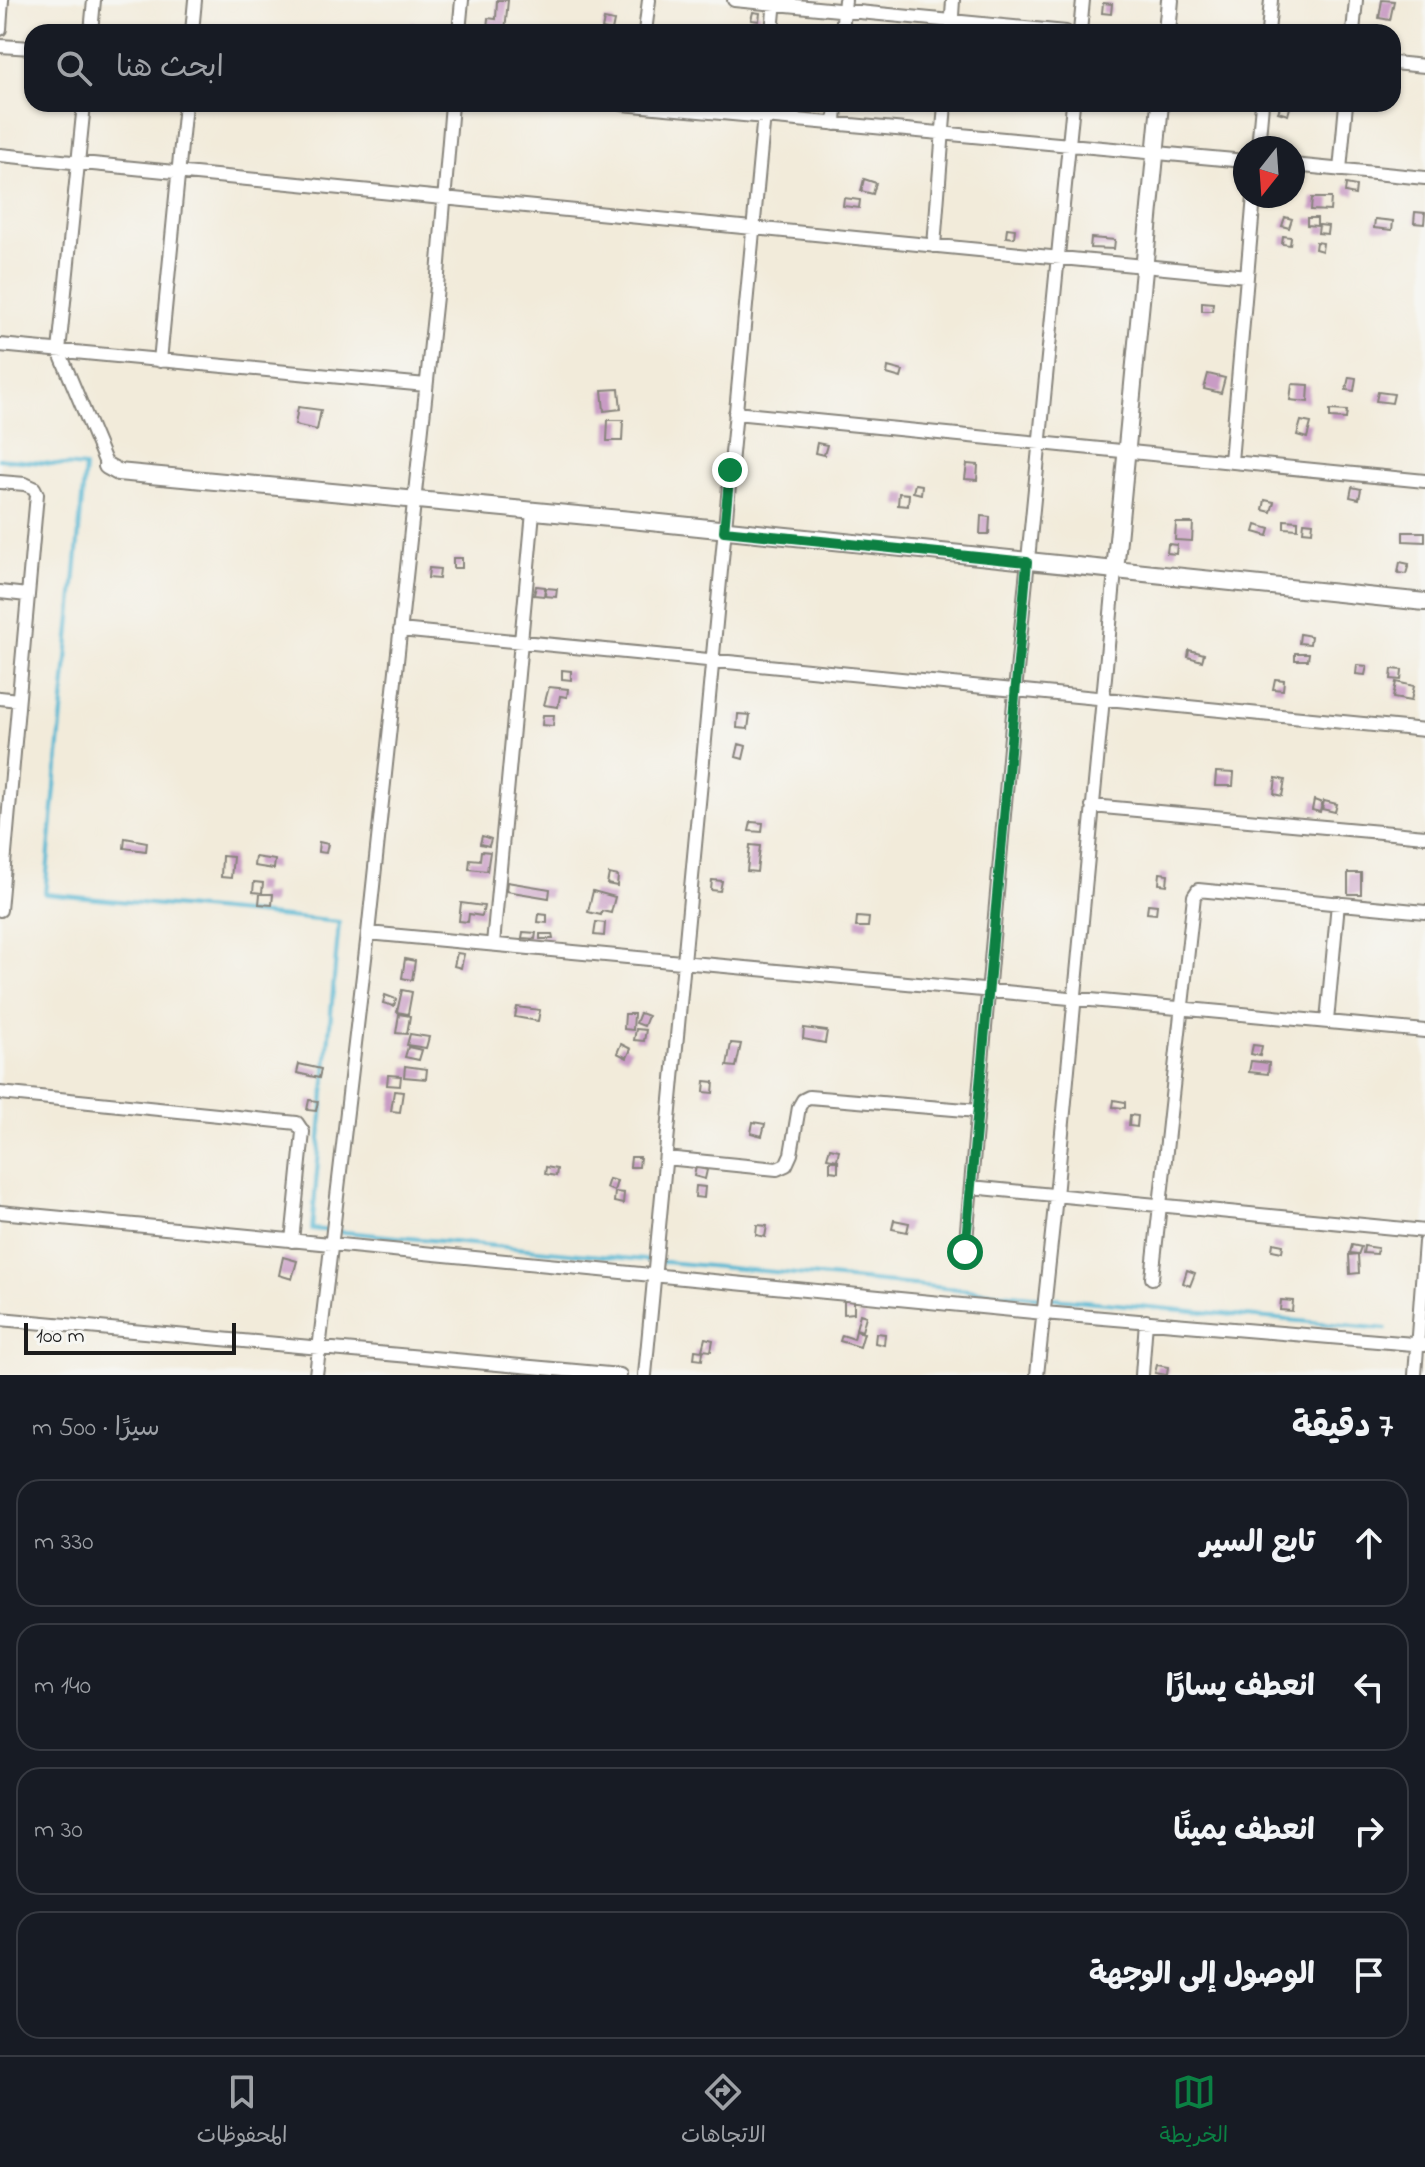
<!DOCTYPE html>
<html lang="ar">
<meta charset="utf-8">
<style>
:root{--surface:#171b24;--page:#242831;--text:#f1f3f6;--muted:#9ea1a6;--line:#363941;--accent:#0b8043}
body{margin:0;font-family:"Indie Flower","Playpen Sans Arabic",sans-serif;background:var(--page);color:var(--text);direction:rtl}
.compass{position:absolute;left:1233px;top:136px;width:72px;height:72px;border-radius:50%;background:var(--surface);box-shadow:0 2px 6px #0004;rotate:197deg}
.scale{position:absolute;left:24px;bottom:20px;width:212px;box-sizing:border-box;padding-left:8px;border:4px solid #1c1c1c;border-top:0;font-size:22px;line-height:28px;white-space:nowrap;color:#1c1c1c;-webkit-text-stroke:6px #f6f6f2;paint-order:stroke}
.stop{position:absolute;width:24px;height:24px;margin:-18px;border:6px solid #0b8043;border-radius:50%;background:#fff}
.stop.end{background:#0b8043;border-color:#fff;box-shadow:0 2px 8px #0008}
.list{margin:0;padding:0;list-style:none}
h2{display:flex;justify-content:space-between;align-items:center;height:104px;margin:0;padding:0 32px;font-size:34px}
h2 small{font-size:26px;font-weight:400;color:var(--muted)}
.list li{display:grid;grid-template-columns:52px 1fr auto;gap:24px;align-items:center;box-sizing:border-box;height:128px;margin:0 16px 16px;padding:0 16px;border:2px solid var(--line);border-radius:24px}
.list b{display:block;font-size:30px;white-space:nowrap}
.list em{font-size:26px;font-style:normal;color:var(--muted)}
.icon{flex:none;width:44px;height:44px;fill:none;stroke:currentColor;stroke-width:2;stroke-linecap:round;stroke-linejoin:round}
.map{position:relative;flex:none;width:1425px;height:1375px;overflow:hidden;direction:ltr}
.search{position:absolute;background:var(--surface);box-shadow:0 2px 6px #0004;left:24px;right:24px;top:24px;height:88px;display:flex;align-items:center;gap:20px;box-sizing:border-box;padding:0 28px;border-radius:24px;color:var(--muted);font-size:30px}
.sheet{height:680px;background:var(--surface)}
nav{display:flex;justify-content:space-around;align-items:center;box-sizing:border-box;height:112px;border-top:2px solid var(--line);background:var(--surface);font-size:22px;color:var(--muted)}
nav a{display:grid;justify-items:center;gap:4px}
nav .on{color:var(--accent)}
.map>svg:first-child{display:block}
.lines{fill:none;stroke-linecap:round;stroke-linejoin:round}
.stream{stroke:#52b6d1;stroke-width:4}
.building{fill:#c99cc5}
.minor-casing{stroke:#87847b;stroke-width:16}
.tertiary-casing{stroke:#87847b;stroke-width:20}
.minor{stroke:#fff;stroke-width:12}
.tertiary{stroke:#fff;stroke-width:16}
.route{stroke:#0b8043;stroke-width:10}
</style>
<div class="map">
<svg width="1425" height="1375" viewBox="0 0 1425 1375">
<rect width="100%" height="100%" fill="#f6f6f2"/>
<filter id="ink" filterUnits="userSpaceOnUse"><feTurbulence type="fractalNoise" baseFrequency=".0125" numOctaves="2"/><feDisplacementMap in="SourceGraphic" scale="16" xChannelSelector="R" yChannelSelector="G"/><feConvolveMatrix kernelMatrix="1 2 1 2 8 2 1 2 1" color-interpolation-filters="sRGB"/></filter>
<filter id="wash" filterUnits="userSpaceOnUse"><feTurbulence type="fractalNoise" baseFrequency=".006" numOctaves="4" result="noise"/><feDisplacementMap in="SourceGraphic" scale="32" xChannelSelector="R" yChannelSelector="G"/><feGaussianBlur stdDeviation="1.8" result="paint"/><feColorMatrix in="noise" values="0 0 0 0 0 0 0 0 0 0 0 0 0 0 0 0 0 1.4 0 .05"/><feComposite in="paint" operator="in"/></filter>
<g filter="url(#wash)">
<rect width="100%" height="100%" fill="#f2ebda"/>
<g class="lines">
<path class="stream" d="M0 459 85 467 45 894 339 922 312 1229 1386 1329"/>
</g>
<g id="blocks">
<path class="building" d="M497 0H508L505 31 487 29 488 18 496 19Z
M1382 0 1394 1 1390 20 1379 18Z
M1103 3 1112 4 1111 14 1102 13Z
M753 12 760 13 759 21 751 20Z
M604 19 614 21 612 31 602 29Z
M412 22 419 23 418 32H410Z
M1281 105 1290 108 1288 115 1278 112Z
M864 179 876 183 873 194 861 191Z
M1346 184 1356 186 1355 195 1345 193Z
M844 198 860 200 859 208 843 206Z
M1312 198H1331L1330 211 1311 210Z
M1415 212 1425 213 1424 224 1414 223Z
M1285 217 1292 219 1289 228 1282 226Z
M1307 218H1317V226L1307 225Z
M1375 219 1393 221 1392 230 1374 228Z
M1319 225 1328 226 1327 234 1318 233Z
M1007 228 1015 229 1014 238 1006 237Z
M1283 236 1291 237 1290 245 1282 244Z
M1091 238 1115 240 1114 249 1090 248Z
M1316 242 1323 243 1322 251 1315 249Z
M1202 302 1213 303 1212 311H1202Z
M888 367 903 371 901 378 887 374Z
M1208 374 1225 378 1221 393 1204 389Z
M1349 377 1356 378 1354 391 1346 390Z
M1292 384 1309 385 1308 402 1290 400Z
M619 389 621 409 604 411 602 390Z
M1378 392 1394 394 1392 403 1376 401Z
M298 407 321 410 317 430 295 425Z
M1330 410 1347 411 1346 419 1330 418Z
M608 420H623L622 441H607Z
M1301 421 1311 423 1307 438 1297 435Z
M817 443 827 445 824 455 815 453Z
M967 464 978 465 977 480 965 479Z
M915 484 922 485 921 494 913 492Z
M1352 487 1361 489 1359 499 1350 497Z
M899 493 909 494 908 506 898 505Z
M1265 500 1274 502 1271 512 1263 510Z
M981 516 990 517 989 534H980Z
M1284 520 1298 521V529L1284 528Z
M1304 522 1313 523 1312 532 1303 531Z
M1176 523H1193L1192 541 1175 540Z
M1256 525 1270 529 1268 536 1254 532Z
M1403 532H1425V542L1403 541Z
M1168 544 1177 545 1176 554 1167 553Z
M453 558H462V568H453Z
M1400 562 1409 564 1406 574 1398 573Z
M429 568 440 569 439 579 428 578Z
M536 586 545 587 544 596 534 595Z
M546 588 557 589 556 597 545 596Z
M1300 634 1311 636 1310 644 1299 643Z
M1189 650 1204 654 1202 661 1188 657Z
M1295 653H1309L1308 660H1295Z
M1357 665 1367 666 1365 675 1356 674Z
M1392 669 1402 670 1401 680 1391 679Z
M562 670 571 671V680L562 679Z
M1275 679 1284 680 1283 690 1273 689Z
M1396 682 1414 686 1411 701 1393 698Z
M549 687 568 689 567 697 560 696 558 707 544 705Z
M738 714 750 715 748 729 737 728Z
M543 715H554L553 726 542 725Z
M739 744 746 746 743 759 736 757Z
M1216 772 1234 773 1233 786H1215Z
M1276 778 1285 780 1282 796 1274 794Z
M1314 800 1322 803 1320 812 1312 810Z
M1324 801 1337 804 1335 812 1322 809Z
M751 822 763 823 762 832 749 831Z
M482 836 491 839 489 846 480 844Z
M125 838 147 842 146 851 124 848Z
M319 842 328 844 326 853 318 852Z
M750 845 760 846 757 872 747 871Z
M481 851 490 852 487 871 469 869 470 859 480 860Z
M222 856 233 857 231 878 221 877Z
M255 857 275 860 274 869 254 866Z
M1160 873 1168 874 1167 885 1159 884Z
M1348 873H1361V894H1348Z
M609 874 618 876 617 886 607 884Z
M712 880 722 881 720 891 711 890Z
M254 882 263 883 262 893 253 892Z
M507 882 550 889 549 898 506 891Z
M593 891 615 897 611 913 602 911 601 915 588 912Z
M260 894H273L272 905 259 904Z
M461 903 484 906 482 916 469 914 468 922 459 921Z
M1148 904 1157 905 1156 914 1147 913Z
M539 914 547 915V923L538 922Z
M857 917 869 918 868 927H856Z
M596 922 605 923 604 936 594 935Z
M523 932 536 933 535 939 522 938Z
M540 934H552L553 939H540Z
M457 953 464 954 461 968 454 966Z
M405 959 415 961 412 980 402 978Z
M402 990 412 992 408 1014 397 1012Z
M385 995 396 999 394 1006 383 1003Z
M517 1007 540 1010 538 1021 515 1017Z
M640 1013 648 1016 644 1026 636 1023Z
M399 1014 410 1016 407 1034 396 1033Z
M625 1014H634L633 1030 624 1029Z
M804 1028 827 1031 825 1043 803 1039Z
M636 1029 646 1030 644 1041 634 1040Z
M410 1034 429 1037 426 1048 407 1045Z
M731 1043 741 1044 736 1067 727 1066Z
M621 1044 631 1049 627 1058 617 1053Z
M1253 1045 1262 1046 1260 1056 1251 1054Z
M408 1047 422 1050 419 1060 405 1057Z
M1251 1061 1269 1063 1268 1074 1249 1072Z
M299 1064 321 1069 319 1078 297 1073Z
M405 1066 427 1069 426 1079 404 1077Z
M388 1075 401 1076 400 1086 387 1085Z
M705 1081 714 1082 713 1093 704 1092Z
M394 1091 403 1092 400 1112 391 1111Z
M309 1100 318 1101 316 1111 307 1110Z
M1114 1100 1125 1102V1108L1113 1107Z
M1130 1115 1138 1116 1137 1127 1129 1126Z
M753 1122 765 1124 762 1136 751 1133Z
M830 1148 839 1150 837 1160 827 1158Z
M631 1157H640L639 1167H630Z
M830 1161H838V1172L830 1171Z
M546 1167 557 1169 556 1176 545 1174Z
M696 1167 707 1170 705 1179 694 1176Z
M609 1179 617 1181 614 1191 606 1188Z
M696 1186 705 1187 704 1198 695 1197Z
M615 1192 624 1193 623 1204 614 1202Z
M894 1220 909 1223 907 1232 892 1229Z
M757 1225 767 1226 765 1237 756 1235Z
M1273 1243 1283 1245 1282 1252 1272 1250Z
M1352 1245 1361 1247 1358 1255 1359 1273 1350 1274 1349 1255 1358 1254 1350 1253Z
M1364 1246 1378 1248 1377 1254 1363 1253Z
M283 1257 297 1261 292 1279 279 1275Z
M1187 1270 1195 1273 1190 1286 1183 1283Z
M854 1300V1313L844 1314V1301Z
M1281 1300 1293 1301 1292 1311 1280 1310Z
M860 1314 866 1316 862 1331 856 1329Z
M856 1331 864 1333 860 1347 840 1341 842 1335 854 1339Z
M876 1333 885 1334 884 1345 875 1343Z
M705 1338 713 1340 711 1351 702 1350Z
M695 1350 703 1351 702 1360 694 1359Z
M1157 1365 1168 1367 1167 1375 1155 1373Z"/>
</g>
</g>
<g filter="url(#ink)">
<use href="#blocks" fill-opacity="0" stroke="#87847b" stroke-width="2"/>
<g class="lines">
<g class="minor-casing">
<path id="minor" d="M734 0 1066 32
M0 29 2 0
M91 32 94 0
M192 32 195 0
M459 32 462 0
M645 32 649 0
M772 32 775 0
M842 32 845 0
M951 32 953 0
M1080 32 1083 0
M1268 32 1271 0
M1353 32 1356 0
M0 46 32 48
M1393 63 1425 66
M84 104 59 351 107 466
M622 104 1245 161
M835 124 836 104
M1258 148 1262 104
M0 155 1247 276
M1293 165 1425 178
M1340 170 1346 104
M934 246 945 104
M0 345 426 385
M160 361 185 104
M735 413 1425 481
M1231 461 1254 196
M0 482 25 484 34 488 37 494 0 910
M0 592 27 595
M400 630 1425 730
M0 698 18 700
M1092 806 1425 836
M368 933 1425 1031
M493 944 533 512
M1327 1021 1338 903
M0 1093 297 1123 303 1132 292 1241
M666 1158 777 1169 786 1165 791 1154 799 1107 803 1100 809 1097 978 1111
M971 1187 1425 1231
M0 1212 1044 1313 1425 1345
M965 1252 1015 691 1073 104
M1152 1278 1194 896 1198 890 1425 912
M0 1319 620 1375
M316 1375 368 933 437 287 452 104
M645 1375 765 104
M1037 1375 1056 1196 1115 571
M1142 1375 1146 1321
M1415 1375 1425 1242"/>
</g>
<g class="tertiary-casing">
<path id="tertiary" d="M1167 32 1170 0
M107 466 118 472 631 520 1425 602
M1115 571 1160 104"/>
</g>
<use href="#minor" class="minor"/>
<use href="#tertiary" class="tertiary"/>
</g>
</g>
<g class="lines" filter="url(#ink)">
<path class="route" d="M730 470 724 531 1027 562 965 1252"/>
</g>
</svg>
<svg class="compass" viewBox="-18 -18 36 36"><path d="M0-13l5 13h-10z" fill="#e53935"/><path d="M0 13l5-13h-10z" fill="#9ea1a6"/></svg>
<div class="scale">100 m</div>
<div class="stop" style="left:965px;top:1252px"></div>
<div class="stop end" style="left:730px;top:470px"></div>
<div class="search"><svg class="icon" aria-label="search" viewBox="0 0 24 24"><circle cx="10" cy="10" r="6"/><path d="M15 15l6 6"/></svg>ابحث هنا</div>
</div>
<section class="sheet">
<h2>7 دقيقة<small>سيرًا · 500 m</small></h2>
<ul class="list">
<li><svg class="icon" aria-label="ahead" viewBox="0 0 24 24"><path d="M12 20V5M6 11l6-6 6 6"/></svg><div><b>تابع السير</b></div><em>330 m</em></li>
<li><svg class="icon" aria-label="left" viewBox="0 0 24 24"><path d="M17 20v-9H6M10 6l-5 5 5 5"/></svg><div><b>انعطف يسارًا</b></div><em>140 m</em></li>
<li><svg class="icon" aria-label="right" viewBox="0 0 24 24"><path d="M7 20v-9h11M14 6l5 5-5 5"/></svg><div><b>انعطف يمينًا</b></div><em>30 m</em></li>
<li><svg class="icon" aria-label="arrive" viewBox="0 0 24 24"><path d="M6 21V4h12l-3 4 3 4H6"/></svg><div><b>الوصول إلى الوجهة</b></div></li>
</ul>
</section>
<nav>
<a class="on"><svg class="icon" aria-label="map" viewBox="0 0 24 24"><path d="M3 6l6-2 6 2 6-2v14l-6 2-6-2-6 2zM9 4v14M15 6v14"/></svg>الخريطة</a>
<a><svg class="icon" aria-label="directions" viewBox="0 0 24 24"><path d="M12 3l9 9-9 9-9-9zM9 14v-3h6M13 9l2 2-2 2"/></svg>الاتجاهات</a>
<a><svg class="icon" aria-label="saved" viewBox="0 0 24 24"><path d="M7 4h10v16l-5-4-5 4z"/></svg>المحفوظات</a>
</nav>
